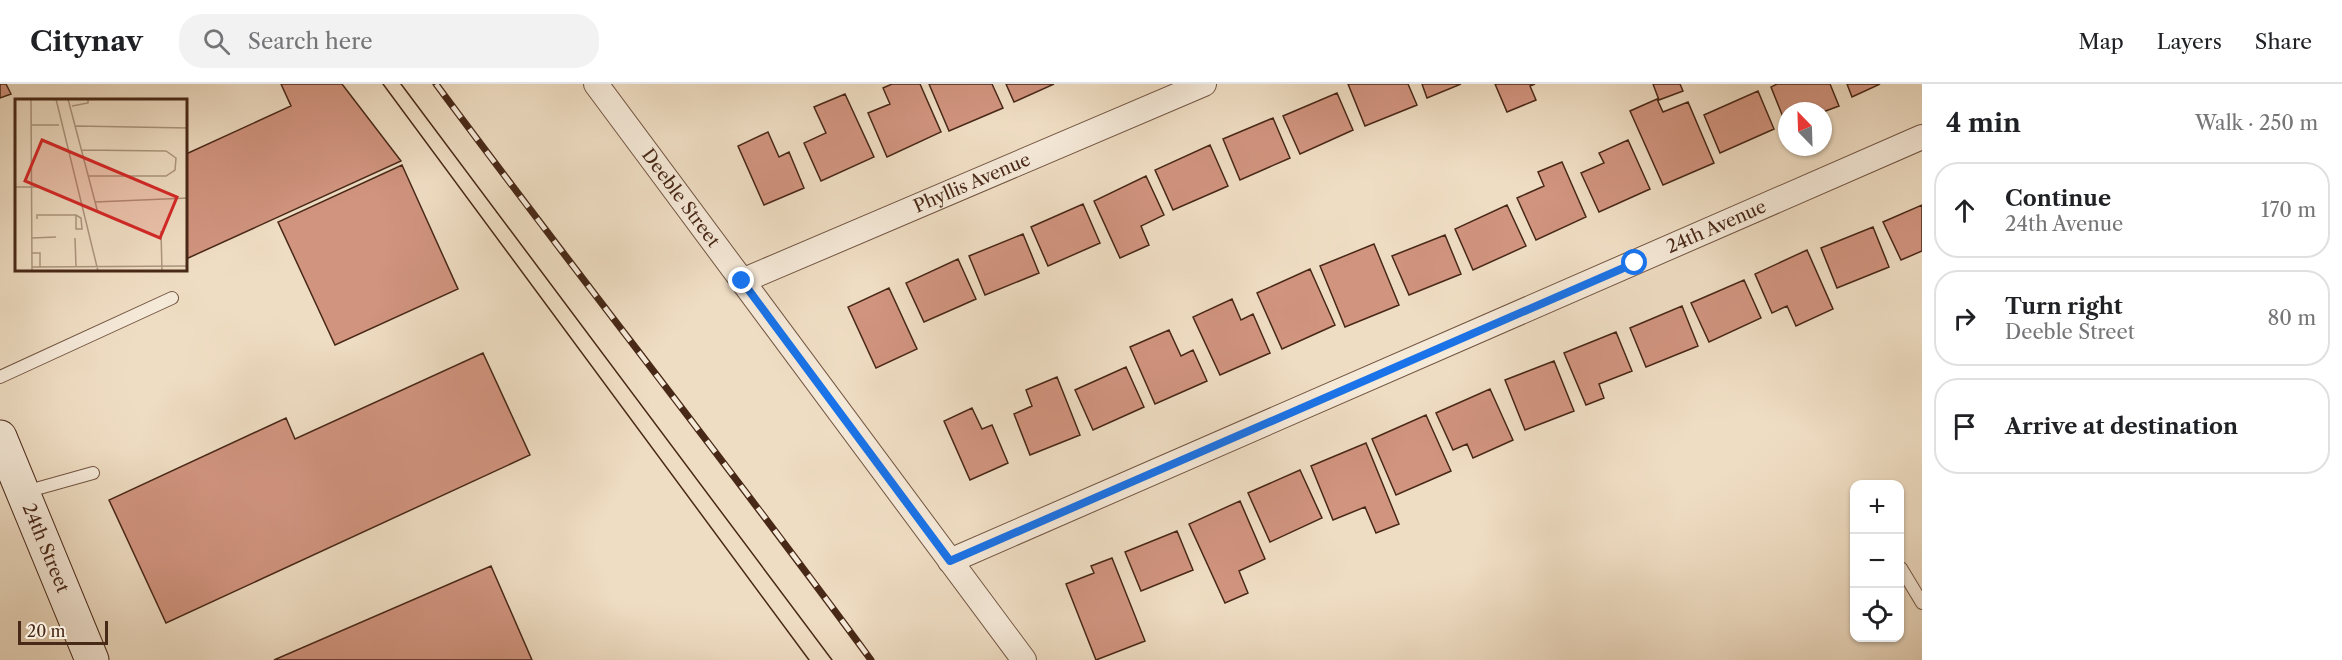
<!DOCTYPE html>
<meta charset="utf-8">
<style>
:root{--surface:#fff;--page:#f2f2f2;--text:#202124;--muted:#757577;--line:#e0e0e0}
body{margin:0;font-family:"Libre Caslon Text",serif;background:var(--page);color:var(--text)}
.controls{position:absolute;right:18px;bottom:18px;display:grid;overflow:hidden;border-radius:12px;box-shadow:0 2px 4px #0004}
.controls button{width:54px;height:54px;display:grid;place-items:center;padding:0;border:0;border-bottom:2px solid var(--line);background:var(--surface);color:var(--text);font:30px sans-serif}
.compass{position:absolute;left:1778px;top:18px;width:54px;height:54px;border-radius:50%;background:var(--surface);box-shadow:0 2px 4px #0004;rotate:337deg}
.scale{position:absolute;left:18px;bottom:15px;width:90px;box-sizing:border-box;padding-left:6px;border:3px solid #482817;border-top:0;font-size:16px;line-height:21px;white-space:nowrap;color:#482817;-webkit-text-stroke:4px #f5e9d8;paint-order:stroke}
.stop{position:absolute;width:18px;height:18px;margin:-14px;border:4px solid #1a73e8;border-radius:50%;background:#fff}
.stop.end{background:#1a73e8;border-color:#fff;box-shadow:0 2px 6px #0008}
.list{margin:0;padding:0;list-style:none}
h2{display:flex;justify-content:space-between;align-items:center;height:78px;margin:0;padding:0 24px;font-size:26px}
h2 small{font-size:20px;font-weight:400;color:var(--muted)}
.list li{display:grid;grid-template-columns:39px 1fr auto;gap:18px;align-items:center;box-sizing:border-box;height:96px;margin:0 12px 12px;padding:0 12px;border:2px solid var(--line);border-radius:24px}
.list b{display:block;font-size:22px;white-space:nowrap}
.list p{margin:0;font-size:20px;white-space:nowrap;color:var(--muted)}
.list em{font-size:20px;font-style:normal;color:var(--muted)}
.icon{flex:none;width:33px;height:33px;fill:none;stroke:currentColor;stroke-width:2;stroke-linecap:round;stroke-linejoin:round}
.map{position:relative;flex:none;width:1922px;height:576px;overflow:hidden}
header{display:flex;align-items:center;gap:36px;box-sizing:border-box;height:84px;padding:0 30px;background:var(--surface);border-bottom:2px solid var(--line)}
header strong{font-size:28px}
nav{display:flex;gap:33px;margin-inline-start:auto;font-size:21px}
.search{width:420px;height:54px;background:var(--page);display:flex;align-items:center;gap:15px;box-sizing:border-box;padding:0 21px;border-radius:24px;color:var(--muted);font-size:22px}
main{display:flex}
aside{flex:1;background:var(--surface)}
.map>svg:first-child{display:block}
.building{fill:#d1947f;stroke:#482817;stroke-width:1.5}
.lines{fill:none;stroke-linecap:round;stroke-linejoin:round}
.lane-casing{stroke:#725542;stroke-width:14}
.street-casing{stroke:#725542;stroke-width:26}
.secondary-casing{stroke:#482817;stroke-width:35}
.lane{stroke:#f5e9d8;stroke-width:12}
.street{stroke:#f5e9d8;stroke-width:24}
.secondary{stroke:#f5e9d8;stroke-width:33}
.tram{stroke:#482817;stroke-width:1.5}
.rail-casing{stroke:#482817;stroke-width:7}
.rail{stroke:#f5e9d8;stroke-width:4.5;stroke-dasharray:14;stroke-linecap:butt}
.route{stroke:#1a73e8;stroke-width:8}
.labels{text-anchor:middle;stroke-width:4.5;stroke-linejoin:round;paint-order:stroke}
.street-label{font-size:18px;fill:#482817;stroke:#f5e9d8}
.inset-road{fill:none;stroke:#ac957e;stroke-width:1.5}
.view{fill:#d62828;fill-opacity:0.15;stroke:#d62828;stroke-width:3}
.inset-edge{fill:none;stroke:#482817;stroke-width:3}
</style>
<header>
<strong>Citynav</strong>
<div class="search"><svg class="icon" aria-label="search" viewBox="0 0 24 24"><circle cx="10" cy="10" r="6"/><path d="M15 15l6 6"/></svg>Search here</div>
<nav><a>Map</a><a>Layers</a><a>Share</a></nav>
</header>
<main>
<div class="map">
<svg width="1922" height="576" viewBox="0 0 1922 576">
<rect width="100%" height="100%" fill="#efddc3"/>
<filter id="stains"><feTurbulence type="fractalNoise" baseFrequency=".00333" numOctaves="4"/><feColorMatrix values="0 0 0 0 .2 0 0 0 0 .09 0 0 0 0 .02 0 0 0 .5 -.17"/></filter>
<radialGradient id="worn" r=".72"><stop offset=".6" stop-color="#630" stop-opacity="0"/><stop offset="1" stop-color="#630" stop-opacity=".3"/></radialGradient>
<path class="building" d="M0 0H6L11 10 0 14Z
M281 0H342L401 77 186 175V70L291 22Z
M892 0H920L941 48 887 73 868 29 890 20 883 4Z
M929 0H992L1003 24 949 47Z
M1006 0H1054L1014 18Z
M1348 0H1408L1417 21 1365 42Z
M1422 0H1461L1427 14Z
M1495 0H1535L1530 2 1536 16 1507 28Z
M1653 0H1680L1683 7 1659 16Z
M1777 0H1830L1839 22 1823 28 1787 27V43L1771 3Z
M1847 0H1880L1852 13Z
M1758 7 1774 45 1720 69 1704 31Z
M1337 9 1353 46 1300 70 1283 32Z
M845 10 874 73 821 97 804 59 826 49 814 23Z
M1657 15 1663 28 1688 18 1714 79 1663 101 1630 27Z
M1273 34 1290 74 1240 96 1223 55Z
M768 48 779 73 789 68 804 104 764 121 738 62Z
M1628 56 1650 105 1599 128 1581 89 1604 79 1599 69Z
M1210 61 1228 102 1173 126 1155 86Z
M1562 78 1586 133 1536 156 1517 114 1544 102 1538 88Z
M402 81 458 205 335 261 278 138Z
M1146 92 1164 131 1141 142 1149 161 1120 174 1094 117Z
M1083 120 1100 159 1048 182 1031 143Z
M1507 121 1526 162 1473 186 1455 145Z
M1922 121V167L1901 176 1883 138Z
M1873 143 1889 183 1837 204 1821 164Z
M1023 150 1039 189 985 211 969 172Z
M1445 151 1461 190 1409 211 1392 172Z
M1374 160 1399 221 1345 243 1320 182Z
M1807 166 1833 225 1796 242 1787 222 1772 229 1755 190Z
M958 175 976 215 924 238 906 199Z
M1310 185 1335 241 1282 265 1257 209Z
M1744 196 1761 234 1709 258 1691 219Z
M889 204 917 265 876 284 848 223Z
M1232 215 1241 236 1253 230 1270 269 1220 291 1193 233Z
M1682 222 1698 262 1646 283 1630 244Z
M1169 246 1181 272 1193 266 1207 297 1155 320 1130 263Z
M1616 248 1632 287 1599 300 1604 314 1586 321 1564 269Z
M483 269 530 371 166 539 109 416 286 334 295 355Z
M1554 277 1574 327 1525 346 1505 296Z
M1126 283 1144 323 1093 346 1075 306Z
M1057 293 1080 351 1030 371 1014 330 1032 322 1026 306Z
M1490 305 1513 356 1473 374 1467 360 1453 366 1436 329Z
M972 324 982 345 992 341 1008 379 970 396 944 337Z
M1426 331 1451 387 1396 411 1372 355Z
M1366 359 1399 440 1376 449 1365 423 1333 436 1311 382Z
M1300 386 1322 434 1270 458 1248 409Z
M1240 417 1265 475 1239 487 1248 509 1225 519 1189 440Z
M1177 447 1193 486 1141 507 1125 468Z
M1112 474 1145 557 1096 576 1066 500 1094 489 1091 482Z
M491 482 532 576H274Z"/>
<g class="lines">
<g class="lane-casing">
<path id="lane" d="M0 293 172 214
M25 408 93 389
M1901 484 1922 519"/>
</g>
<g class="street-casing">
<g id="street">
<path id="s1" d="M596 0 1024 576"/>
<path id="s2" d="M742 197 1204 0"/>
<path id="s3" d="M950 477 1922 53"/>
</g>
</g>
<g class="secondary-casing">
<g id="secondary">
<path id="s4" d="M0 353 92 576"/>
</g>
</g>
<use href="#lane" class="lane"/>
<use href="#street" class="street"/>
<use href="#secondary" class="secondary"/>
<path class="tram" d="M383 0 809 576
M401 0 832 576"/>
<g class="rail-casing">
<path id="rail" d="M436 0C579 193 729 382 871 576"/>
</g>
<use href="#rail" class="rail"/>
</g>
<g class="lines">
<path class="route" d="M742 197 950 477 1635 179"/>
</g>
<g class="labels">
<g class="street-label">
<text dy="6" stroke="none"><textPath href="#s2" startOffset="250">Phyllis Avenue</textPath></text>
<text dy="6" stroke="none"><textPath href="#s1" startOffset="142">Deeble Street</textPath></text>
<text dy="6" stroke="none"><textPath href="#s3" startOffset="836">24th Avenue</textPath></text>
<text dy="6" stroke="none"><textPath href="#s4" startOffset="120">24th Street</textPath></text>
</g>
</g>
<g transform="translate(15 15)">
<rect width="172" height="172" fill="#efddc3"/>
<path class="inset-road" d="M16 0 17 172M41 0 83 172M53 0 83 114M57 7 73 4V0M16 26H44M61 27 173 29M67 51 151 52 161 59 160 71 151 77H74M0 88H22M80 103 173 99M22 120V116H61L66 119 67 130H61V116M146 132 147 172M17 139 41 138M60 139 61 168M17 154H25V168M17 168 173 167"/>
<path class="view" d="M27 41 162 98 145 139 10 82Z"/>
<rect width="172" height="172" class="inset-edge"/>
</g>
<rect width="100%" height="100%" filter="url(#stains)"/>
<rect width="100%" height="100%" fill="url(#worn)"/>
</svg>
<div class="controls">
<button>+</button>
<button>−</button>
<button><svg class="icon" aria-label="locate" viewBox="0 0 24 24"><circle cx="12" cy="12" r="6"/><path d="M12 2v4M12 18v4M2 12h4M18 12h4"/></svg></button>
</div>
<svg class="compass" viewBox="-18 -18 36 36"><path d="M0-13l5 13h-10z" fill="#e53935"/><path d="M0 13l5-13h-10z" fill="#757577"/></svg>
<div class="scale">20 m</div>
<div class="stop" style="left:1635px;top:179px"></div>
<div class="stop end" style="left:742px;top:197px"></div>
</div>
<aside>
<h2>4 min<small>Walk · 250 m</small></h2>
<ul class="list">
<li><svg class="icon" aria-label="ahead" viewBox="0 0 24 24"><path d="M12 20V5M6 11l6-6 6 6"/></svg><div><b>Continue</b><p>24th Avenue</p></div><em>170 m</em></li>
<li><svg class="icon" aria-label="right" viewBox="0 0 24 24"><path d="M7 20v-9h11M14 6l5 5-5 5"/></svg><div><b>Turn right</b><p>Deeble Street</p></div><em>80 m</em></li>
<li><svg class="icon" aria-label="arrive" viewBox="0 0 24 24"><path d="M6 21V4h12l-3 4 3 4H6"/></svg><div><b>Arrive at destination</b></div></li>
</ul>
</aside>
</main>
